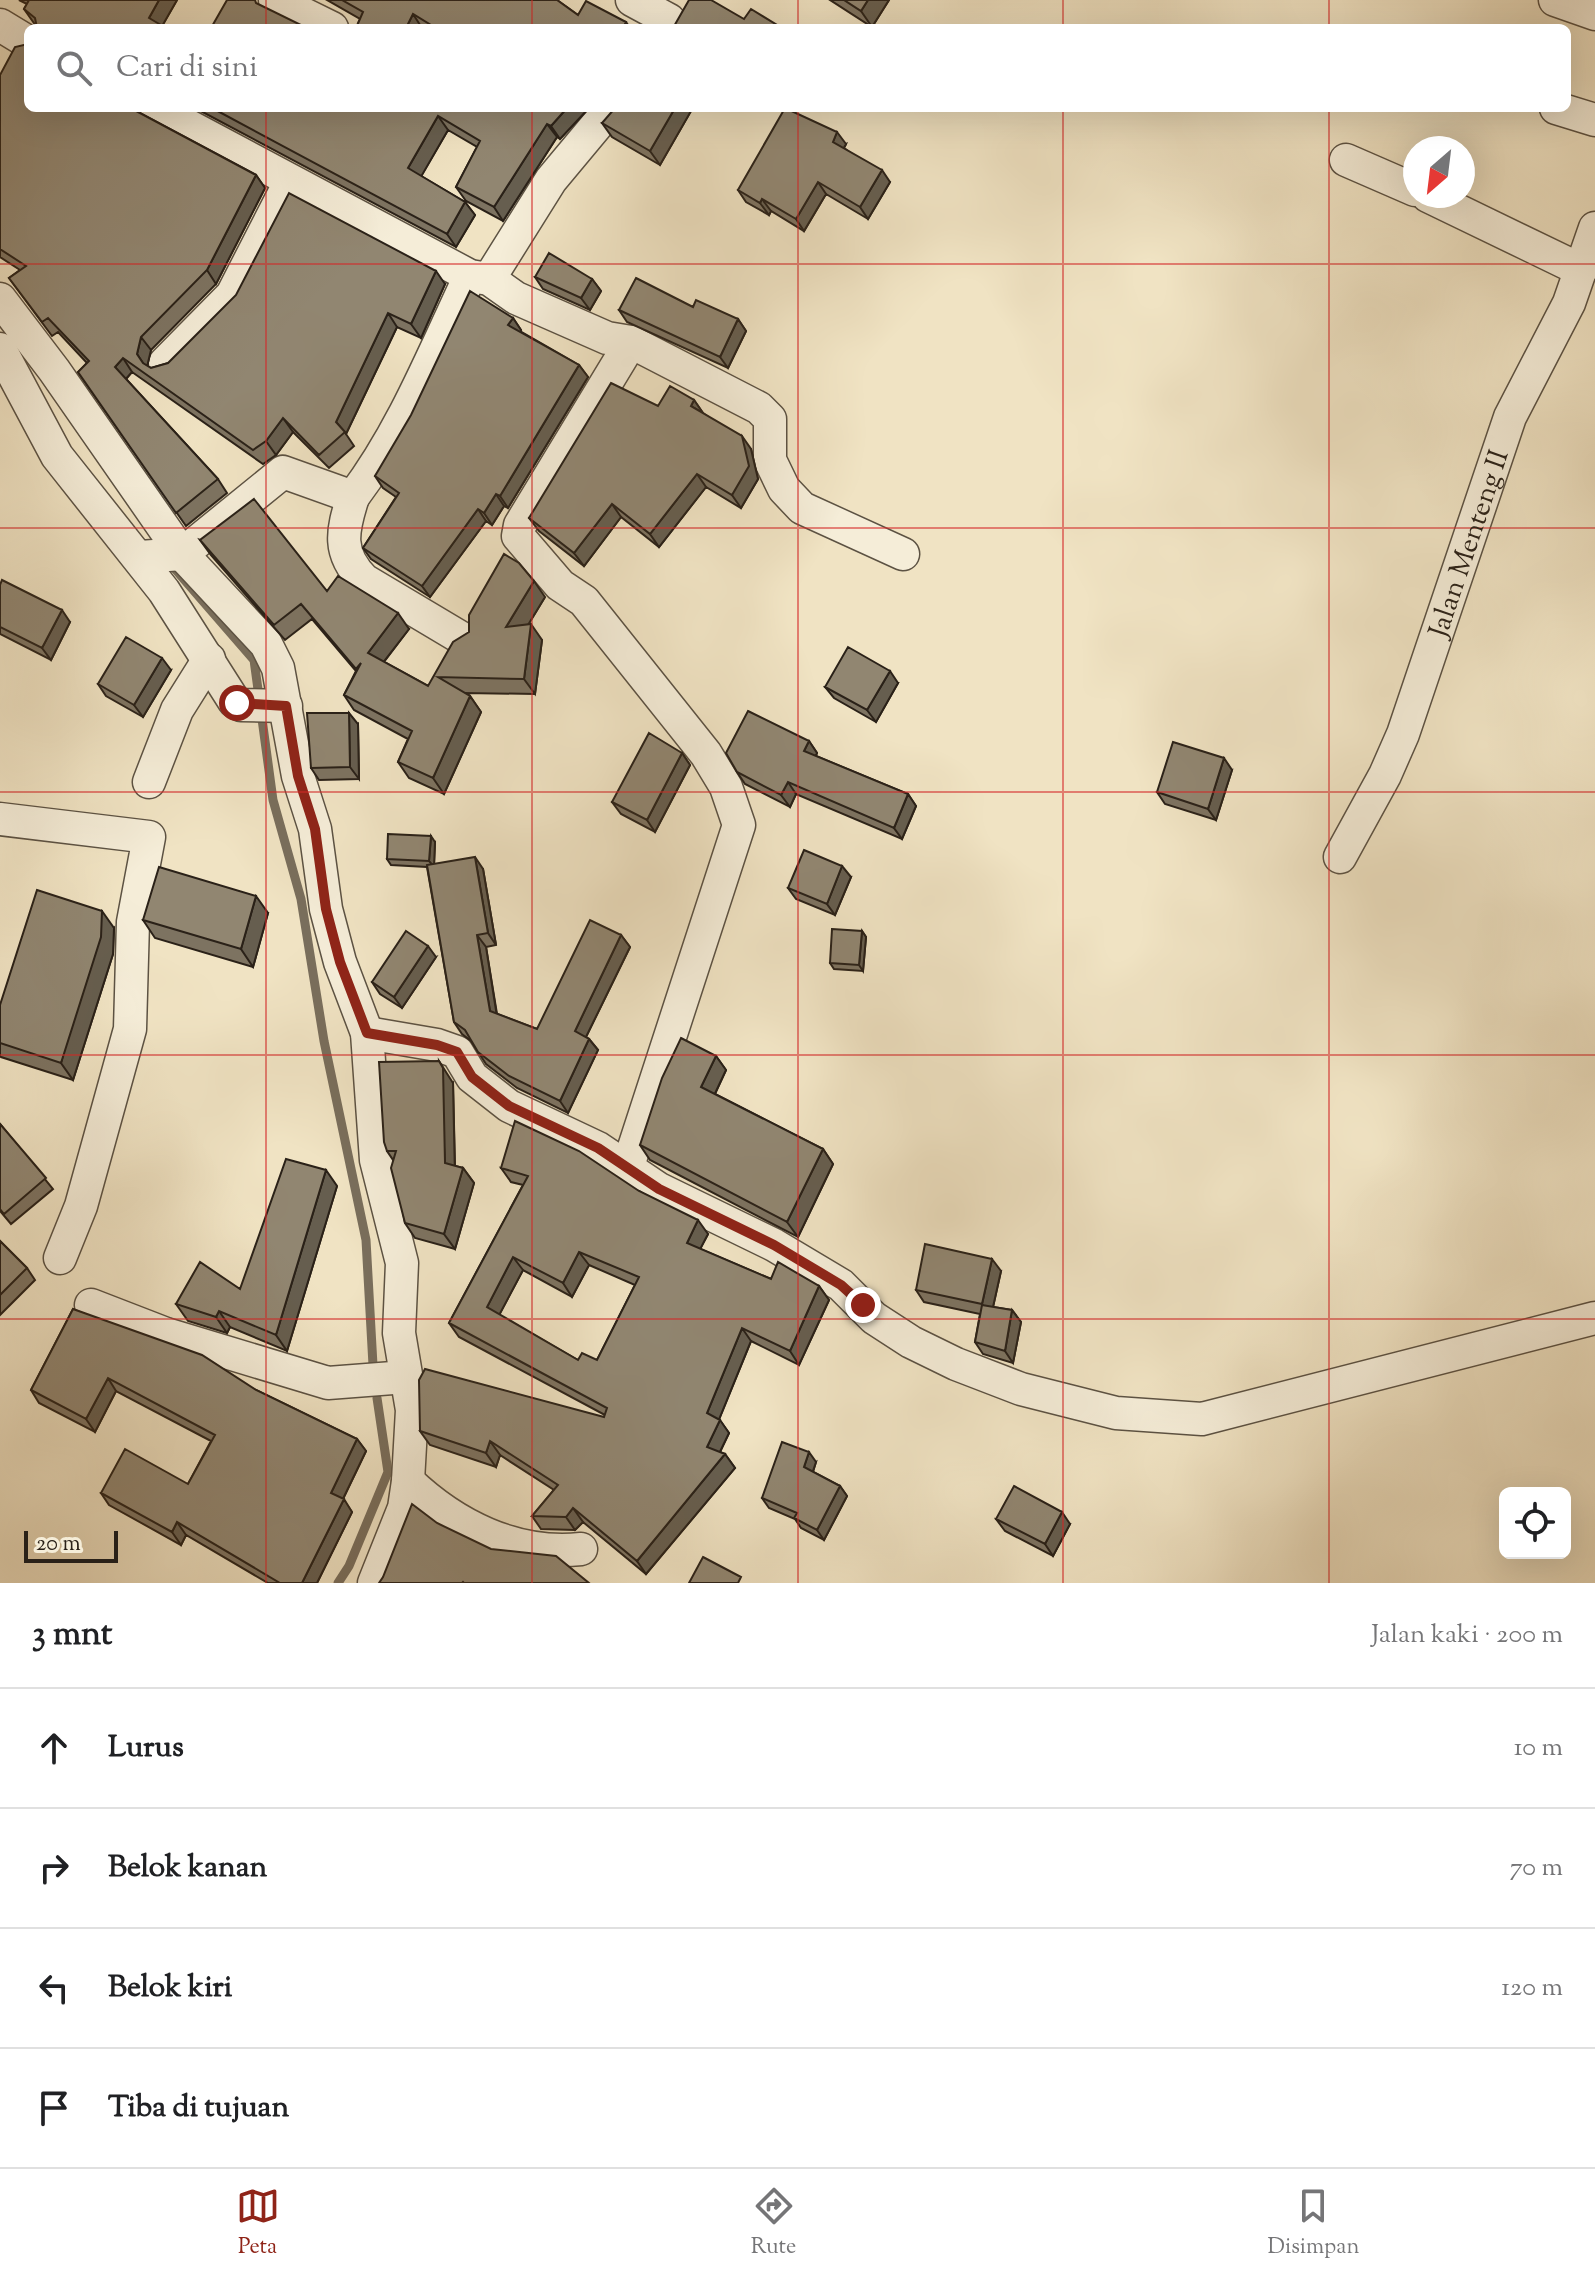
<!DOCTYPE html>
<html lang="id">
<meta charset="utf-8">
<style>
:root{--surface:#fff;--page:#f2f2f2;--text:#202124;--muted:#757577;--line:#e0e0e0;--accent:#8f2418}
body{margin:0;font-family:"Sorts Mill Goudy",serif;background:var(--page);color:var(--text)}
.controls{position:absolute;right:24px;bottom:24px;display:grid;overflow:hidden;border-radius:12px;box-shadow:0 8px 32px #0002}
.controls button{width:72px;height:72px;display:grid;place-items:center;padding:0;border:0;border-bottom:2px solid var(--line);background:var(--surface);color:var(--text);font:40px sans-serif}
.compass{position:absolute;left:1403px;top:136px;width:72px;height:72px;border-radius:50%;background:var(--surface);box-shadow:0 8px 32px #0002;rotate:208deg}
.scale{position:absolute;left:24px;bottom:20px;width:94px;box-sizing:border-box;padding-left:8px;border:4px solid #2a2118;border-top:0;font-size:22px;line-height:28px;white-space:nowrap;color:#2a2118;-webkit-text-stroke:6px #f5edd8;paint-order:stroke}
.stop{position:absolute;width:24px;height:24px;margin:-18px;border:6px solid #8f2418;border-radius:50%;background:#fff}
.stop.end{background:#8f2418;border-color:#fff;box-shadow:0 2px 8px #0008}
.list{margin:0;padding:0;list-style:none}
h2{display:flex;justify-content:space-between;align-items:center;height:104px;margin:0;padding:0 32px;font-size:34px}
h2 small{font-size:26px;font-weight:400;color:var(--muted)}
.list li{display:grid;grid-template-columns:52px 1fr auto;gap:24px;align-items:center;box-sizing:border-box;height:120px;padding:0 32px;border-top:2px solid var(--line)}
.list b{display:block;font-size:30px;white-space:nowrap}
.list em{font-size:26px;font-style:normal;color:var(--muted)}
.icon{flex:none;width:44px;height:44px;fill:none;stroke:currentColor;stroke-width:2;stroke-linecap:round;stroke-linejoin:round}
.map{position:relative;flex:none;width:1595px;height:1583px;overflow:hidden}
.search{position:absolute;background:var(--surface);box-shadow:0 8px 32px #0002;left:24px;right:24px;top:24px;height:88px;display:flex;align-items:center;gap:20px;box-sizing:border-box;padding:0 28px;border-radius:12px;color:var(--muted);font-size:30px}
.sheet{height:584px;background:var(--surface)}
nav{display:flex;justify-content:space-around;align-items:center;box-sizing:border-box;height:112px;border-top:2px solid var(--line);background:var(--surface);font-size:22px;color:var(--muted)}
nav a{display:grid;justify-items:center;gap:4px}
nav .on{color:var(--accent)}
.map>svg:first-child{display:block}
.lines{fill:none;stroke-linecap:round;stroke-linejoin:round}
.stream{stroke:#796e5c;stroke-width:9}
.minor-casing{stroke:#5c5243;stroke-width:35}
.minor{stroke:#f5edd8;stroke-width:32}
.wall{fill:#7d7361;stroke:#2a2118;stroke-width:2;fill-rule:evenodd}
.shaded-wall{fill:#665e4f;stroke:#2a2118;stroke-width:2}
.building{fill:#918671;stroke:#2a2118;stroke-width:2;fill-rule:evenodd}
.route{stroke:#8f2418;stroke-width:10}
.grid{fill:none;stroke:#d62828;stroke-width:2;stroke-opacity:0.55}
.labels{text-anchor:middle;stroke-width:8;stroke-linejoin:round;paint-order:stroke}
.street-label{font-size:28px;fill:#2a2118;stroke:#f5edd8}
</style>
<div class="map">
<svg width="1595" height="1583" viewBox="0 0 1595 1583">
<rect width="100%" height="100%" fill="#f0e3c3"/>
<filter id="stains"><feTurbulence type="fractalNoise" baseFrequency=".0025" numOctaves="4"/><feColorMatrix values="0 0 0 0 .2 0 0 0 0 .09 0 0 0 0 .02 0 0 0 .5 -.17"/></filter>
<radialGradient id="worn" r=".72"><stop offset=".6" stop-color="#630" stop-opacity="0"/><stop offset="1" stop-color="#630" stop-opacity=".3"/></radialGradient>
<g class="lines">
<path class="stream" d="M169 562 254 660 273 800 301 899 324 1041 366 1240 373 1365
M338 1583 349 1566 388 1472 377 1398"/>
<g class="minor-casing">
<g id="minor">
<path d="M275 0 332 28"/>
<path d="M632 0 669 20"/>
<path d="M1555 0 1595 14"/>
<path d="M0 25 28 42"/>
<path d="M155 108 470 276 489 279 516 298 607 338 631 342 759 408 770 419V460L784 489 802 508 903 554"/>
<path d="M1556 108 1595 120"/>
<path d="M1346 160 1415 190"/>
<path d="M1428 196 1581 270"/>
<path d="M489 279 551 180 611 108"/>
<path d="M0 299 54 370 182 554 266 644 278 668 298 776 315 829 326 909 340 962 367 1033 376 1160 402 1263 399 1333 412 1410 408 1481 404 1508 374 1583"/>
<path d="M0 349 57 456 164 591 234 701 241 705 286 706"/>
<path d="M165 363 232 295 290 182"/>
<path d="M353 497C342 531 337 553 364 580L463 639"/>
<path d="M140 557 182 554 283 472 353 497C403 431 434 352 470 276"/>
<path d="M149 782 177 710 209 659"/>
<path d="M0 819 149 837 133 922 130 1029 81 1206 60 1258"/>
<path id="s1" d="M1340 857 1385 775 1403 734 1510 417 1569 303 1595 228"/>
<path d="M367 1033 437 1045 457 1052 472 1077 509 1106 598 1148 659 1189 774 1245 841 1285 874 1318 911 1342 956 1364 1021 1389 1116 1413 1202 1419 1595 1318"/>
<path d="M628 1166 739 825 726 787 706 754 584 601 560 585 518 536 520 525 631 342"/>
<path d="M91 1305 166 1334 328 1383 406 1377"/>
<path d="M408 1481C454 1525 515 1556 581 1549"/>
</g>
</g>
<use href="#minor" class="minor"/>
</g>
<path class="wall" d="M19 0H177L162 26H36L24 9 27 4Z
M327 0H557L578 15 626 22 630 28H356L360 19Z
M830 0H889L872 27Z
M0 75 28 108H136L138 112 256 175 265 188 216 284 151 350 147 366 151 368 445 284 421 338 397 327 346 434 354 446 329 468 293 432 276 455 263 464 132 372 126 379 218 479 227 493 186 526 78 372 87 363 58 332 52 336 9 278 20 270 0 257Z
M195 108H316L318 109 589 108 560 139 557 137 503 221 466 201 456 187 477 147 448 130 421 176 465 202 475 215 456 247Z
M691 111 660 165 612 137 602 123Z
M846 144 844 148 890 182 868 219 826 194 804 231 771 211 769 215 746 202 738 190Z
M535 277 592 279 601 291 590 310 543 289Z
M693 307 738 319 746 331 728 368 627 322 619 310Z
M513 318 521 330 520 331 579 365 588 377 508 508 504 506 492 525 486 521 430 597 371 559 363 548 396 497 383 488 375 476Z
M694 400 703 413 751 449 758 479 741 508 706 487 659 547 621 517 584 566 539 531 529 518 658 406Z
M200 540 327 591 409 629 384 662 428 686 545 597 528 625 542 640 535 694 465 693 470 696 481 712 444 794 409 778 398 762 408 739 354 710 344 695 356 671 312 619 285 640 211 555Z
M0 585 70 622 51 660 0 634Z
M171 670 143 717 106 696 98 684Z
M898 683 876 722 834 698 825 687Z
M358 724 359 779 319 780 311 768Z
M809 741 817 753 816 756 908 794 916 806 902 839 796 794 790 807 745 784 737 772Z
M682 753 690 765 655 832 621 814 612 802Z
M1232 770 1216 820 1165 804 1157 792Z
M435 842 434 864 483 869 496 945 486 947 497 1014 537 1029 621 935 630 947 586 1037 589 1039 598 1050 568 1113 517 1088 486 1064 471 1041 462 1034 454 1022 427 867 391 865 387 859Z
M851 877 835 915 796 899 788 888Z
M268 913 253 967 155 938 143 920Z
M114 928 113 954 73 1080 1 1057 0 1056V1043Z
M862 931 866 937 863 971 834 969 830 963Z
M436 957 402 1008 380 994 372 982Z
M716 1056 726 1070 715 1094 823 1149 833 1164 798 1237 650 1160 640 1145Z
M453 1083 455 1166 463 1168 474 1183 455 1249 415 1238 405 1223 393 1160 387 1151Z
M0 1124 53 1189 11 1224 0 1211Z
M501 1168 639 1191 708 1234 700 1249 771 1279 819 1286 829 1300 799 1365 751 1341 719 1419 729 1433 720 1452 725 1454 735 1468 646 1574 583 1522 575 1530 541 1529 532 1516 554 1490 500 1455 496 1467 430 1445 420 1431 604 1417 605 1415 459 1337 449 1323 523 1185 511 1182ZM589 1265 635 1285 597 1360H578L499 1315 523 1270 572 1297Z
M337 1186 287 1351 230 1327 227 1333 188 1321 176 1304 240 1289Z
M0 1241 27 1268 35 1280 0 1315Z
M1001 1271 993 1307 1012 1310 1021 1322 1013 1363 983 1354 975 1342 980 1314 924 1302 916 1290Z
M73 1309 256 1390 357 1439 366 1451 343 1499 352 1512 317 1583H268L186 1535 181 1545 109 1505 101 1493 188 1484 211 1441 116 1391 95 1432 39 1403 31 1390Z
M816 1462 813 1472 840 1486 847 1496 824 1540 801 1528 795 1519 769 1508 762 1498Z
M996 1519 1070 1524 1053 1556 1005 1531Z"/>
<path class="shaded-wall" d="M159 0H177L161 28 149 18Z
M868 0H889L872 27 861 11Z
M413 14 422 28H406Z
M567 108H589L560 139 551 126Z
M675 108H688L691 111 660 165 650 151Z
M438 116 448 130 418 182 408 168Z
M547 124 557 137 503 221 494 207Z
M837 132 846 144 841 153 833 142Z
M882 170 890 182 868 219 860 207Z
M256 175 265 188 216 284 207 270Z
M818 182 826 194 804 231 796 219Z
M762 199 771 211 769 215 760 203Z
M465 202 475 215 456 247 447 234Z
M436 271 445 284 421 338 411 324Z
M592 279 601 291 590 310 581 298Z
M388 313 397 327 346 434 336 422Z
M513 318 521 330 517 337 508 325Z
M738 319 746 331 728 368 720 357Z
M141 337 151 350 147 367 152 377 137 354Z
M123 358 132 372 125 380 115 367Z
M579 365 588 377 508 508 500 496Z
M694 400 703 413 691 406Z
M283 418 293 432 276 455 266 441Z
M742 436 751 449 758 479 741 508 732 495Z
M697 474 706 487 659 547 650 534Z
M496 494 504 506 492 525 484 513Z
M612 504 621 517 584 566 574 553Z
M478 509 486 521 430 597 422 586Z
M534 581 545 597 517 643 506 627Z
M62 610 70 622 51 660 42 648Z
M398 613 409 629 378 669 368 653Z
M531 624 542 640 535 694 524 679Z
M162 658 171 670 143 717 134 705Z
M890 671 898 683 876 722 867 710Z
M470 696 481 712 444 794 433 778Z
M349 713 358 724 359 779 350 767Z
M809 741 817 753 812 762 804 751Z
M682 753 690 765 655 832 647 820Z
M1224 758 1232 770 1216 820 1208 809Z
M788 782 796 794 790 807 781 795Z
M908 794 916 806 902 839 894 828Z
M431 836 435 842 434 867 429 861Z
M475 857 483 869 496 945 488 933Z
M842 866 851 877 835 915 827 904Z
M256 896 268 913 253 967 241 949Z
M102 911 114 928 113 954 73 1080 61 1063Z
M862 931 866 937 863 971 859 965Z
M477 935 486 947 498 1023 490 1011Z
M621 935 630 947 583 1043 575 1031Z
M428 946 436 957 402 1008 394 997Z
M589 1039 598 1050 568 1113 560 1101Z
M716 1056 726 1070 711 1102 701 1087Z
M439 1061 453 1083 455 1178 445 1163Z
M823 1149 833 1164 798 1237 787 1222Z
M463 1168 474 1183 455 1249 444 1234Z
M326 1170 337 1186 287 1351 276 1335Z
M698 1220 708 1234 696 1257 687 1243Z
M579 1252 589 1265 572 1297 563 1283Z
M513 1257 523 1270 496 1321 487 1307Z
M992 1259 1001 1271 991 1316 982 1304Z
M819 1286 829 1300 799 1365 790 1351Z
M1012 1310 1021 1322 1013 1363 1005 1351Z
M219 1311 230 1327 227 1333 216 1317Z
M742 1328 751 1341 716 1427 707 1413Z
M108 1378 116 1391 95 1432 86 1419Z
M720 1420 729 1433 716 1460 707 1447Z
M357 1439 366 1451 340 1505 331 1493Z
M490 1441 500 1455 496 1467 486 1453Z
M809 1452 816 1462 811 1477 804 1467Z
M725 1454 735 1468 646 1574 637 1561Z
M840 1486 847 1496 824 1540 817 1530Z
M344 1499 352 1512 317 1583H302Z
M573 1508 583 1522 575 1530 566 1517Z
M1062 1512 1070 1524 1053 1556 1045 1544Z
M177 1522 186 1535 181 1545 172 1532Z"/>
<path class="building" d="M29 0H159L149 18 166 28H37L35 18 24 9Z
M227 0H255L256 3 301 25 300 28H211Z
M342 0H557L578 15 586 1 626 22 623 28H436L413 14 406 28H356L363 12Z
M689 0H711L744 19 751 9 782 28H673Z
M844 0H868L861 11Z
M28 44V108H134L136 111 256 175 207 270 141 337 137 354 143 363 151 368 168 363 236 295 289 193 436 271 411 324 388 313 336 422 345 432 319 455 283 418 266 441 253 450 123 358 115 367 218 479 176 513 78 372 89 361 48 318 42 322 9 278 26 266 0 249V75L15 47Z
M212 108H316L318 109V108H567L551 126 547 124 494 207 456 187 480 141 438 116 408 168 465 202 447 234Z
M615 108H675L650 151 602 123Z
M785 108 837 132 833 142 882 170 860 207 818 182 796 219 762 199 760 203 738 190Z
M549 253 592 279 581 298 535 277Z
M636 278 693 307 696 300 738 319 720 357 619 310Z
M470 291 513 318 508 325 579 365 500 496 496 494 484 513 478 509 422 586 363 548 399 493 375 476 411 415Z
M611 383 658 406 670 386 694 400 691 406 742 436 749 466 732 495 697 474 650 534 612 504 574 553 529 518Z
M254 499 327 591 338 576 398 613 368 653 428 686 453 642 469 632V615L504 554 519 563 534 581 506 627 531 624 524 679 438 677 470 696 433 778 398 762 412 731 344 695 361 663 356 669 301 604 274 625 200 540Z
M2 580 62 610 42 648 0 627V585Z
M126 637 162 658 134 705 98 684Z
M848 647 890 671 867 710 825 687Z
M748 711 809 741 804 751 908 794 894 828 788 782 781 795 737 772 726 753Z
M307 713H349L350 767 311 768Z
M649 733 682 753 647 820 612 802Z
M1173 742 1224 758 1208 809 1157 792Z
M388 834 431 836 429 861 387 859Z
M804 850 842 866 827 904 788 888Z
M475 857 488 933 477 935 490 1011 537 1029 590 920 621 935 575 1031 589 1039 560 1101 509 1076 478 1052 465 1030 454 1022 427 865Z
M159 867 256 896 241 949 143 920Z
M37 890 102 911 101 937 61 1063 0 1043V1005Z
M832 929 862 931 859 965 830 963Z
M406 931 428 946 394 997 372 982Z
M681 1038 716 1056 701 1087 823 1149 787 1222 640 1145 662 1078Z
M439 1061 443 1068 445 1163 463 1168 444 1234 405 1223 391 1168 396 1151H387L384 1142 379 1062Z
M515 1121 579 1151 639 1191 698 1220 687 1243 771 1279 778 1262 819 1286 790 1351 742 1328 707 1413 720 1420 707 1447 725 1454 637 1561 573 1508 566 1517 532 1516 558 1485 490 1441 486 1453 420 1431 419 1380 425 1369 604 1417 607 1408 449 1323 528 1176 501 1168ZM579 1252 639 1277 597 1360 582 1353 578 1360 487 1307 513 1257 563 1283Z
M0 1124 46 1178 4 1214 0 1209Z
M286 1159 326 1170 276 1335 219 1311 216 1317 176 1304 200 1262 240 1289Z
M0 1241 27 1268 0 1295Z
M925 1244 992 1259 982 1304 916 1290Z
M982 1305 1012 1310 1005 1351 975 1342Z
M73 1309 202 1355 256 1390 357 1439 331 1493 344 1499 302 1583H280L177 1522 172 1532 101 1493 125 1449 188 1484 215 1435 108 1378 86 1419 31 1390Z
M782 1442 809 1452 804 1467 840 1486 817 1530 794 1518 797 1513 762 1498Z
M1014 1486 1062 1512 1045 1544 996 1519Z
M412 1504 437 1523 491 1549 556 1556 589 1583H464L463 1582 462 1583H379L383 1577Z
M703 1557 741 1577 738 1583H689Z"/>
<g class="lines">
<path class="route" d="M237 703 286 706 298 776 315 829 326 909 340 962 367 1033 437 1045 457 1052 472 1077 509 1106 598 1148 659 1189 774 1245 841 1285 863 1305"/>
</g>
<path class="grid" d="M266 0V28M532 0V28M798 0V28M1063 0V28M1329 0V28M266 108V1583M532 108V1583M798 108V1583M1063 108V1583M1329 108V1583M0 264H1595M0 528H1595M0 792H1595M0 1055H1595M0 1319H1595"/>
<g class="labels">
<g class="street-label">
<text dy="10" stroke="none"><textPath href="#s1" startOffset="340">Jalan Menteng II</textPath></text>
</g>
</g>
<rect width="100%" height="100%" filter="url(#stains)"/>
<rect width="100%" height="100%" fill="url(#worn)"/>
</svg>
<div class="controls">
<button><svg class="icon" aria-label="locate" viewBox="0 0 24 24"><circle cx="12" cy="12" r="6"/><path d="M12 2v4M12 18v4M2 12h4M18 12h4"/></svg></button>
</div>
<svg class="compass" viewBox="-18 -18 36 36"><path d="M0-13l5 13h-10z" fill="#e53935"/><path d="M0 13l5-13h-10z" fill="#757577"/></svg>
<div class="scale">20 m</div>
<div class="stop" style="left:237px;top:703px"></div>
<div class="stop end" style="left:863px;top:1305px"></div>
<div class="search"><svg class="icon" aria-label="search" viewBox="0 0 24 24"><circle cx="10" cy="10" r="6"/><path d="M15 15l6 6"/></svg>Cari di sini</div>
</div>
<section class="sheet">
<h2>3 mnt<small>Jalan kaki · 200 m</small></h2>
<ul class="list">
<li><svg class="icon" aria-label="ahead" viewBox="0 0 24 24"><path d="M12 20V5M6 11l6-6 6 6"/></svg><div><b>Lurus</b></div><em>10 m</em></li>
<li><svg class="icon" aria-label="right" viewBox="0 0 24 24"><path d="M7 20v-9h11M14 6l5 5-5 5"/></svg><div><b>Belok kanan</b></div><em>70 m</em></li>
<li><svg class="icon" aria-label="left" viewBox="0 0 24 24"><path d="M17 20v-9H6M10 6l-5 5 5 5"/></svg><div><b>Belok kiri</b></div><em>120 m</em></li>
<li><svg class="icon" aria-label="arrive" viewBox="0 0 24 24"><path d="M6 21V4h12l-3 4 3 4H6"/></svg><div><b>Tiba di tujuan</b></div></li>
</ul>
</section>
<nav>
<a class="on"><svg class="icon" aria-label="map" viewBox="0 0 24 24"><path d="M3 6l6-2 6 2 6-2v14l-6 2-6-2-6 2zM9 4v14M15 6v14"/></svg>Peta</a>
<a><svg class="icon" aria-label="directions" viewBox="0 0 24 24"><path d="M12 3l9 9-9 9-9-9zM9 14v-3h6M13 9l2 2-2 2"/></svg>Rute</a>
<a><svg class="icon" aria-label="saved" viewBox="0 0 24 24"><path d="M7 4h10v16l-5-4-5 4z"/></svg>Disimpan</a>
</nav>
